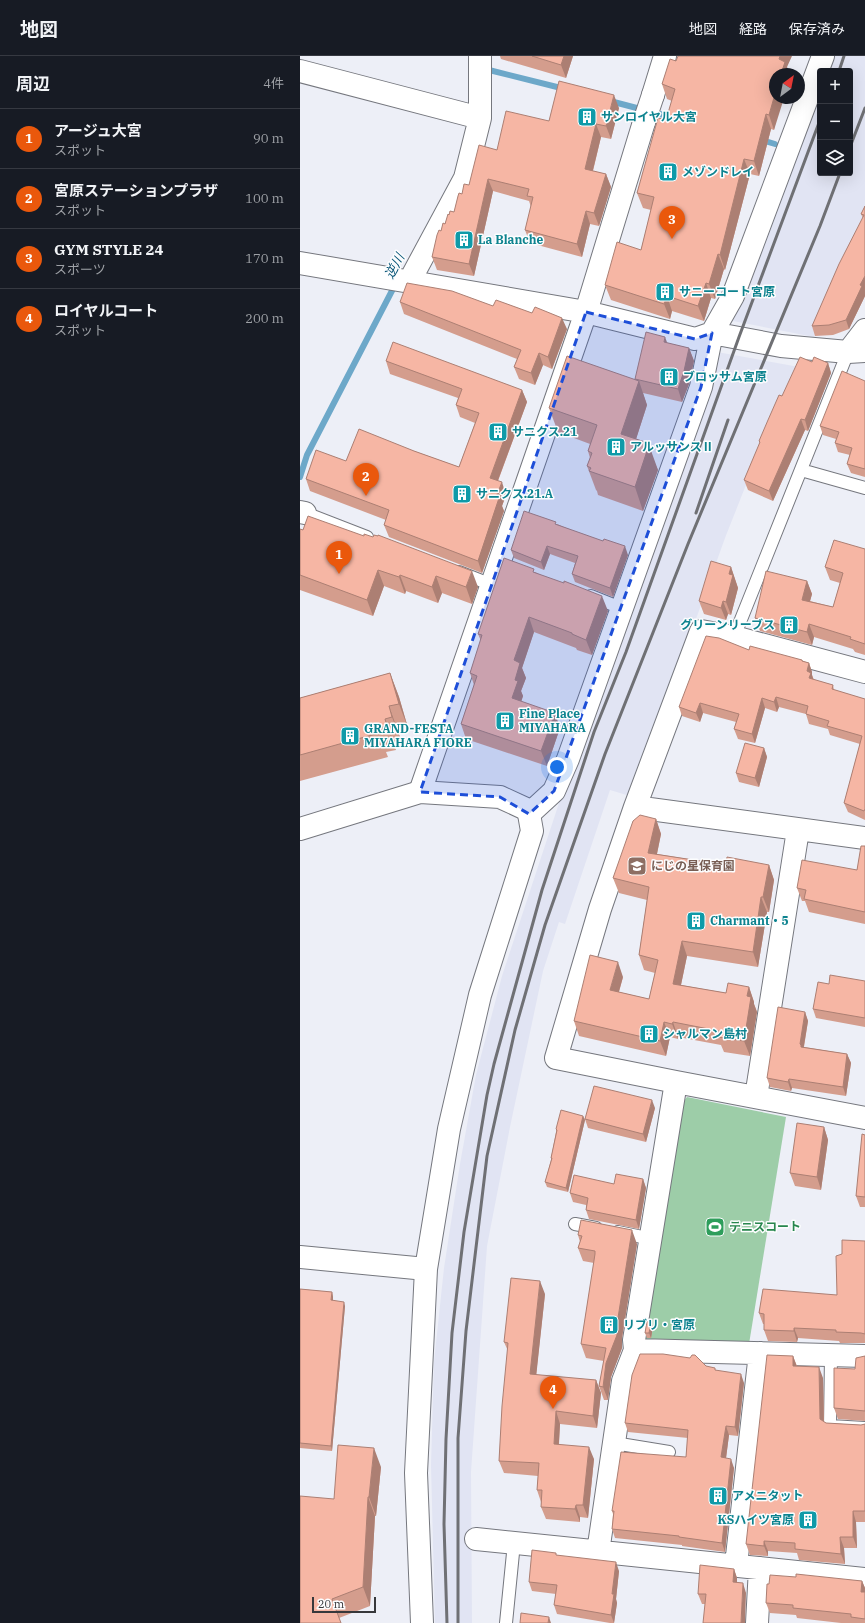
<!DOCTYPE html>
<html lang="ja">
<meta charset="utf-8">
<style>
:root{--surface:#171b24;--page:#242831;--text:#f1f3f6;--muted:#9ea1a6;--line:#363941;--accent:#ea580c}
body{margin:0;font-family:"IBM Plex Serif","Noto Sans JP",serif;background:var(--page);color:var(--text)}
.controls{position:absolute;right:12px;top:12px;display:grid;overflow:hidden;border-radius:4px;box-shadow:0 4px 16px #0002}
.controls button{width:36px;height:36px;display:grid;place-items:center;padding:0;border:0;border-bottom:1px solid var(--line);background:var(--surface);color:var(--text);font:20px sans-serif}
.compass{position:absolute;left:469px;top:12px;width:36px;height:36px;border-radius:50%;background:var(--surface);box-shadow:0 4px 16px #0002;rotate:32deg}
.scale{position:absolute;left:12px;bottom:10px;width:64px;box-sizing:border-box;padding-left:4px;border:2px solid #37383b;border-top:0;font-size:11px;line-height:14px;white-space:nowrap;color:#37383b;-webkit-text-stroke:3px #fcfdfe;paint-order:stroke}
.you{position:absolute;left:257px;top:711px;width:14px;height:14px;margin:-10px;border:3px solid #fff;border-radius:50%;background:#1a73e8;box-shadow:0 0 0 6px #1a73e833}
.badge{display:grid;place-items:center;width:26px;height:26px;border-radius:50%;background:var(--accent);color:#fff;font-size:13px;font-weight:700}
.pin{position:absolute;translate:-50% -33px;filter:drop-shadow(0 1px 2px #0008)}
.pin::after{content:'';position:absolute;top:21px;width:14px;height:12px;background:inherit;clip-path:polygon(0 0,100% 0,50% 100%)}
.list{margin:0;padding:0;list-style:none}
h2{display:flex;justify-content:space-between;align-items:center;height:52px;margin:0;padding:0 16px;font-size:17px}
h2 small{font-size:13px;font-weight:400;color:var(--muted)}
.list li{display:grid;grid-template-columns:26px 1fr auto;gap:12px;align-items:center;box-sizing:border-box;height:60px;padding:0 16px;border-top:1px solid var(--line)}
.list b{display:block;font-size:15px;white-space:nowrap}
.list p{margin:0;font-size:13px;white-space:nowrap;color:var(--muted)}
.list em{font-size:13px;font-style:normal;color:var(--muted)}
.icon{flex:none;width:22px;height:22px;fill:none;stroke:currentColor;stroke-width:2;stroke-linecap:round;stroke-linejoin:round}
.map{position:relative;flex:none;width:565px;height:1567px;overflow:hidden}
header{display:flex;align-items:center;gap:24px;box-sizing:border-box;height:56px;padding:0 20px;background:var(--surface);border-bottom:1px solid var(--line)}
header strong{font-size:19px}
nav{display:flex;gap:22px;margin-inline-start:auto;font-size:14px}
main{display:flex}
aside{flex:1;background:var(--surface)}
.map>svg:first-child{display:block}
.built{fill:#e1e4f3}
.green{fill:#9dcda8}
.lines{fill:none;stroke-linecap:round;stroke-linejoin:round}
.stream{stroke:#6da8c9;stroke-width:6}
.lane-casing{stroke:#75777e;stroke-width:14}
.street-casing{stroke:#75777e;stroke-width:24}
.secondary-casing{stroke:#75777e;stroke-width:24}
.lane{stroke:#fff;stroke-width:12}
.street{stroke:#fff;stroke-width:22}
.secondary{stroke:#fff;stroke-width:22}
.rail{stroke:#6f7074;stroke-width:3}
.wall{fill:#d49d8d}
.shaded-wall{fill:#ac7f73}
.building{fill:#f6b6a4;stroke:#ac7f73}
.marked{fill:#1d4ed8;fill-opacity:0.2;stroke:#1d4ed8;stroke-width:3;stroke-dasharray:8 5;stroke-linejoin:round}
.labels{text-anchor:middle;stroke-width:3;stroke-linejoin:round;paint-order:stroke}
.culture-label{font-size:12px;font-weight:bold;fill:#0d838f;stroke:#fcfdfe;text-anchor:start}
.education-label{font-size:12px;font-weight:bold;fill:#785e54;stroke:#fcfdfe;text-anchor:start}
.leisure-label{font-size:12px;font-weight:bold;fill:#27864d;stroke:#fcfdfe;text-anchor:start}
.water-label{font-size:13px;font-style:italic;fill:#095678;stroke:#fcfdfe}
</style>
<header>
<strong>地図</strong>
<nav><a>地図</a><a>経路</a><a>保存済み</a></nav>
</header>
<main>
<aside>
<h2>周辺<small>4件</small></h2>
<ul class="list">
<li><span class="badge">1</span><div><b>アージュ大宮</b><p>スポット</p></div><em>90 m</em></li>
<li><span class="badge">2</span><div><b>宮原ステーションプラザ</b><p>スポット</p></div><em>100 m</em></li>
<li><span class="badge">3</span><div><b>GYM STYLE 24</b><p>スポーツ</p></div><em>170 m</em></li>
<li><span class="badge">4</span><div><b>ロイヤルコート</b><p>スポット</p></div><em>200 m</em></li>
</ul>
</aside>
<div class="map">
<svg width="565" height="1567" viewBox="0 0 565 1567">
<rect width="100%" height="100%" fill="#edeff7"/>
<path class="built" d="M533 0H565V158L514 281 433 265 464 188 520 34V117H550V15H527Z
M417 296 499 311 457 401 425 482 396 563 393 578 333 741 310 734 265 868 259 866 243 915 210 1071 187 1190 171 1416 172 1567H135L131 1409 134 1306 144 1212 160 1108 176 1019 202 920 260 744 407 339 417 309Z"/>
<path class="green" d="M387 1041 486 1061 449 1288 347 1286 343 1281 383 1046Z"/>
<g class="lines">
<path class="stream" d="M185 13 265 33
M310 45 375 62
M462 84 475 88
M0 421 7 399 96 227"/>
<g class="lane-casing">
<path id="lane" d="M501 414 565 432
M5 457 67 481
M159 516 192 529
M291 540 321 552
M434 581 548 296
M275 1168 296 1172
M318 1176 352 1183
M531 1299 530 1370 565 1372
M314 1387 369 1396
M206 1567 214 1487"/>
</g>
<g class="street-casing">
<path id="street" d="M180 0V62
M0 15 180 62 165 122 109 226
M353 39 365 0
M0 207 286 256 395 283 412 277 481 290 548 296 565 295
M548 296 565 274
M0 456 5 457
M565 616 434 581 401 575 335 751 300 853 256 1002 376 1026 565 1062
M120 736 286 256 344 66
M335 751 565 782
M229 758 254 735 268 703 401 331 412 277 433 240 523 0
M456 1041 498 774
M335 1294 565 1300
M176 1483 565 1523
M298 1496 323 1325 335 1294 334 1284 376 1026
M436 1509 460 1297
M457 1567 460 1512"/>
</g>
<g class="secondary-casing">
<path id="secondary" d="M344 66 353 39
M0 773 120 736 200 741 226 753 229 758 232 775 180 939 149 1073 126 1213 116 1417 122 1567
M0 1201 126 1213"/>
</g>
<use href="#lane" class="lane"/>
<use href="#street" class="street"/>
<use href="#secondary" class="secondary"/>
<path class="rail" d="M539 15 544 0
M550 91 565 52
M396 457 428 364
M147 1567 144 1468 146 1383 152 1277 164 1176 187 1039 194 1008 242 834 294 676 326 596 439 281 520 64
M158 1567V1382L166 1275 187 1100 215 974 245 869 305 698 388 488 520 170 540 117"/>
</g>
<path class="wall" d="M200 0H273L266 22 201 3Z
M376 5 487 11 474 74 471 73 459 120 450 118 425 214 424 213 415 243 411 242 404 265 372 255 370 263 311 244 305 229 341 194 351 154 343 152 337 137 366 64 372 45 367 43 362 28Z
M319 52 311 83 301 81 293 115 306 118 311 131 299 170 290 168 282 201 230 187 225 174 231 151 229 145 193 135 174 220 137 214 132 201 141 175 149 159 154 156 162 138 197 94 249 65Z
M565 150V240L549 273 533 279 515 280 512 270 563 162 561 158Z
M100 246 193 250 267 273 252 313 243 309 235 329 219 323 214 311 217 303 104 258Z
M367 287 389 292 394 305 389 328 382 346 343 337 347 349 336 383 346 388 358 414 343 455 298 439 297 435 296 434 287 410 290 402 288 395 290 388 258 376 249 352 335 324V323Z
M86 305 222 334 227 346 198 425 206 439 202 450 204 455 182 517 89 481 84 469 86 464 10 435 6 423 46 405 114 395 159 411 175 367 160 361 156 349 158 342 90 318Z
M512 306 528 307 531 317 508 375 505 374 473 445 448 434 444 424 460 388 459 385Z
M565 325V421L551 417 547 408 550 399 538 396 535 387 536 383 523 379 520 370Z
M257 468 328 499 313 541 275 526 272 518 275 507 250 498 244 514 214 502 211 494Z
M0 473 178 531 172 548 142 537 138 547 106 535 105 538 84 530 73 560 0 534Z
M565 493V599L555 596 553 593 514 581 512 589 460 575 455 562 507 525 512 538 510 545 533 551 540 527 530 524 525 511Z
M431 511 438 532 431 559 428 558 426 564 404 558 399 545Z
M235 516 308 555 292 599 277 594 276 592 234 576 222 612 226 622 221 635 223 640 221 646 260 672 247 710 166 683 161 668 174 629 170 617 181 585 178 578Z
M449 594 502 604 503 605 509 607 512 616V619L514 624 533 629 534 634 565 643V764L548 756 544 747 560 688 530 679 528 673 509 668 506 658 479 651 477 656 465 652 455 687 438 683 434 673 436 666 403 657 400 666 382 660 379 651Z
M90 617 99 641 108 672 98 675 101 685 94 687 96 694 86 696 88 701 0 725V642Z
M464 692 467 701 459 731 439 726 436 717Z
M356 763 361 778 357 798 426 809H469L474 824 469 856H467L458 911 387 900 381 929 426 937 449 931 454 946V948L457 956 450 1000 424 996 421 989 378 981V983L370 981 366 1000 279 980 274 965 323 921 319 936 349 943 355 917 344 914 339 899 347 844 319 837 313 822Z
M565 790V868L509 856 505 845H502L497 832 557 814Z
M565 925V971L516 962 513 953 529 928Z
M505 956 508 965 504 991 547 998 551 1007 546 1040 492 1032 491 1035 470 1031 467 1022Z
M355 1052 346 1086 288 1072 285 1063Z
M283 1060 285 1064 268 1136 247 1131 245 1126 251 1104V1102L256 1076V1073Z
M524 1071 528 1084 521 1134 495 1130 490 1117Z
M565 1079V1151H560L556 1140Z
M343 1123 346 1132 339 1173 289 1163 286 1154V1149L273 1146 270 1137 314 1128Z
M278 1179 337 1188 322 1282V1292L311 1321 308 1344H304L299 1330 304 1305 286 1302 281 1288 294 1207 283 1205 278 1192 280 1186Z
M565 1185V1287H540L539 1285 498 1282 497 1286 468 1285 464 1274V1268H463L459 1257 537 1239 542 1198Z
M0 1233 32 1236 33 1241V1245L45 1250 32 1395 0 1392Z
M245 1238 236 1319 296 1324 301 1337 297 1372 260 1368 259 1389 294 1403 288 1462 280 1461V1466L246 1463 241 1451V1446L237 1434 238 1420 204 1417 199 1405 208 1295 204 1286Z
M351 1266 353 1271 351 1282H347L345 1277Z
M493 1300 497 1310 523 1322 524 1366 526 1367 561 1369 565 1368V1466H556L557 1492H544L545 1508 499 1504 497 1497 468 1495V1500L450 1499 446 1488Z
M565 1300V1365L538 1363 534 1352 555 1313Z
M406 1310 444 1327 438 1380 429 1379 426 1402 434 1412 425 1496 382 1490V1489L315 1482 312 1473 313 1458 312 1455 386 1401 388 1382 328 1376 325 1367Z
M81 1411 76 1460H75L70 1550 39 1562 0 1567 34 1443Z
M257 1499 319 1515 316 1543 317 1547 314 1567H310L257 1558 254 1549 256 1538 232 1535 229 1526Z
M434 1513 437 1522V1527L446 1537 405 1548H402L398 1538Z
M496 1521 562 1525 565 1532V1567H541L497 1562 496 1559 470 1557 466 1547 469 1528Z"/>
<path class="shaded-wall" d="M264 0H273L266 22 261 9Z
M480 0H492L487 11 490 18H481L479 3Z
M475 38V42H484L474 74 469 59Z
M314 39 319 52 311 83 306 70Z
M466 58 471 73 459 120 454 105Z
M296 68 301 81 290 126 285 113Z
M444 103 450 118 425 214 420 199Z
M306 118 311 131 299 170 294 157Z
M188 123 193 135 174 220 169 208Z
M286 155 290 168 282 201 277 188Z
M418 198 424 213 415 243 409 228Z
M565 220V240L549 273 546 264 560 229Z
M406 227 411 242 404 265 398 250Z
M367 240 372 255 370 263 364 248Z
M262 262 267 273 252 313 248 301Z
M365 281 370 294 364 286Z
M389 292 394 305 389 328 382 346 378 333Z
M239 297 243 309 235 329 231 317Z
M528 307 531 317 508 375 505 364Z
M339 325 347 349 330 402 321 378Z
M222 334 227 346 194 435 190 422Z
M501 363 505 374 473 445 469 435Z
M345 386 348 394 349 389 358 414 343 455 335 431Z
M202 426 206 439 202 450 204 455 182 517 178 505 196 441Z
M247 490 250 498 244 514 241 506Z
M325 490 328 499 313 541 310 532Z
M431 511 438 532 431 559 426 546 429 518Z
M78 514 84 530 73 560 67 544Z
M172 515 178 531 172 548 166 531Z
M100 519 106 535 105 538 99 521Z
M136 520 142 537 138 547 132 531Z
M507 525 512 538 507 556 502 544Z
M302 540 308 555 292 599 286 584Z
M423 545 428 558 426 564 421 552Z
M229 561 234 576 222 612 226 622 221 635 223 640 217 658 212 642 215 624 214 604Z
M509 568 514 581 512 589 507 576Z
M509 607 512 616V619L514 626 513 632 507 615Z
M90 617 99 641 108 672 99 648Z
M476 641 479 651 477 656 474 646Z
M462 642 465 652 455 687 452 678Z
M400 647 403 657 400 666 396 657Z
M89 650 98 675 101 685 92 661Z
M255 657 260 672 247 710 241 695Z
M85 663 94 687 96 694 87 670Z
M464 692 467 701 459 731 455 722Z
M356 763 361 778 354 812 348 797Z
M469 809 474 824 469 856 463 841Z
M461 841 467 856 458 911 453 896Z
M382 885 387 900 378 943 373 928Z
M318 906 323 921 315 949 310 934Z
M449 931 454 946V948L457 956 450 1000 444 985 447 940Z
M505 956 508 965 503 995 500 988Z
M364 966 370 981 366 1000 360 985Z
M373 966 378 981V983L372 968Z
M547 998 551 1007 546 1040 543 1031Z
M489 1023 492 1032 491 1035 488 1026Z
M352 1044 355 1052 346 1086 343 1078Z
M283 1060 285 1064 268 1136 266 1132Z
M524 1071 528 1084 521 1134 517 1121Z
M343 1123 346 1132 339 1173 336 1164Z
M332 1174 337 1188 322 1282V1292L311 1321 308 1344 303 1331 306 1307 317 1268Z
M240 1225 245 1238 235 1331 230 1318Z
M32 1236 33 1241V1249L31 1244Z
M44 1246 45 1250 32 1395 31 1390Z
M351 1266 353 1271 351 1282 349 1277Z
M494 1272 498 1282 497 1286 494 1275Z
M493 1300 497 1311 493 1310Z
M519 1311 523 1322 524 1374 520 1363Z
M441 1318 444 1327 438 1380 435 1371Z
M296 1324 301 1337 297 1372 293 1360Z
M256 1355 260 1368 258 1401 254 1388Z
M426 1370 429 1379 425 1410 421 1401Z
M289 1391 294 1403 288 1462 283 1449Z
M74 1392 81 1411 76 1460 69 1441Z
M431 1403 434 1412 425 1496 422 1487Z
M68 1441 75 1460 70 1550 63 1531Z
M276 1449 280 1461V1466L275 1453Z
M553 1455 556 1466 557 1492 553 1481Z
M540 1481 544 1492 545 1508 541 1498Z
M464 1485 468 1495V1500L464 1490Z
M316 1506 319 1515 316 1543 317 1547 314 1567 311 1559 312 1538Z
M434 1513 437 1522V1536L433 1526Z
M562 1525 565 1532V1547L561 1536Z
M443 1527 446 1537 445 1567H441Z
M249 1561 251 1567H248Z"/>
<path class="building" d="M232 0H264L261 9Z
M378 0H480L479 3 485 6 481 18H475V38L469 59 466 58 454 105 444 103 420 199 418 198 409 228 406 227 398 250 367 240 364 248 305 229 317 186 341 194 354 141 337 137 358 62 366 64 375 33 362 28 370 3 376 5Z
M259 25 314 39 306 70 296 68 285 113 306 118 294 157 286 155 277 188 225 174 233 141 227 140 229 133 188 123 169 208 132 201 137 179 139 174 141 175 143 167 145 168 148 158 149 159 150 155 154 156 158 140 159 137 162 138 164 128 169 129 179 89 197 94 206 55 249 65Z
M565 150V220L560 229 562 230 546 264 529 269 512 270 539 208 564 159 561 158Z
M107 227 152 235 193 250 196 244 232 257 235 251 262 262 248 301 239 297 231 317 214 311 221 294 100 246Z
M346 276 365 281 364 286 389 292 384 315 378 333 335 323Z
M93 286 222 334 190 422 202 426 196 441 199 442 178 505 84 469 89 454 6 423 16 394 46 405 59 373 114 395 159 411 179 357 156 349 162 333 86 305Z
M267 300 339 325 321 378 345 386V388L349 389 335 431 289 415 291 412 287 410 292 397 288 395 297 369 249 352Z
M500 301 512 306 514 301 528 307 505 364 501 363 469 435 444 424 460 386 459 385 468 364 479 339 482 340Z
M542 315 565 325V413L547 408 552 392 535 387 539 376 520 370Z
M224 455 256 466 255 468 303 485 304 483 325 490 310 532 272 518 278 500 247 490 241 506 211 494Z
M8 460 64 480V478L73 481 74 479 78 480V479L172 515 166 531 136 520 132 531 100 519 99 521 78 514 67 544 0 519V473L3 474Z
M534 484 565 493V588L550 583 551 581 509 568 507 576 455 562 466 515 507 525 502 544 533 551 543 517 525 511Z
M204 502 234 513 233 516 264 527V525L302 540 286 584 272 578V577L229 561 214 604 220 607 215 624 218 625 212 642 255 657 241 695 161 668 177 620 170 617 182 579 178 578Z
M411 505 431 511 429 518 433 519 426 546 423 545 421 552 399 545Z
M406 580 419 582 449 594 450 590 502 604V605L509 607 507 615 511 617 509 622 533 629 532 633 565 643V753L564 755 544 747 562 680 527 670 529 665 506 658 508 650 476 641 474 646 462 642 452 678 434 673 439 658 400 647 396 657 379 651Z
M90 617 99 648 89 650 92 661 85 663 87 670 78 672 79 677 0 699V642Z
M445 687 464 692 455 722 436 717Z
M340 759 356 763 348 797 426 809 427 801 469 809 463 841H461L453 896 382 885 373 928 426 937 428 927 449 931 447 940 451 941 444 985 418 981 419 975 373 966 372 968 364 966 360 985 274 965 290 899 318 906 310 934 349 943 358 904 339 899 349 831 313 822 333 765Z
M561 790H565V856L504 843 506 834 497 832 502 804 557 814Z
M530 919 565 925V962L513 953 518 926 529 928Z
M478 951 505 956 500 988 501 989V991L547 998 543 1031 489 1023 488 1026 467 1022Z
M294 1030 352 1044 343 1078 285 1063Z
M261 1054 283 1060 266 1132 245 1126 252 1102H251L257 1074 256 1073Z
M497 1067 524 1071 517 1121 490 1117Z
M562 1078 565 1079V1141L556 1140Z
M316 1118 343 1123 336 1164 286 1154 288 1142 270 1137 274 1119 314 1128Z
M281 1164 332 1174 317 1268V1279L306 1307 303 1331 299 1330 306 1292 281 1288 295 1198V1195L278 1192 282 1180 278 1179Z
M542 1184 565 1185V1278L561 1277 536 1276V1274L494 1272V1275L464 1274V1258L459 1257 463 1233 537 1239 536 1200 542 1198Z
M211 1222 240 1225 230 1318 296 1324 293 1360 256 1355 254 1388 289 1391 283 1449H276L275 1453 241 1451 242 1434H237L239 1407 199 1405 202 1350 208 1287 204 1286Z
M0 1233 32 1236 31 1244 44 1246 31 1390 0 1387Z
M347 1265 351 1266 349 1277H345Z
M340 1298H363L390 1302 392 1299H395L406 1310 415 1312V1314L441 1318 435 1371 426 1370 421 1401 431 1403 422 1487 379 1481V1480L312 1473 314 1455H312L321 1396 386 1401 388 1374 325 1367 332 1319Z
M467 1299 493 1300V1310L519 1311 520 1363 526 1367 561 1369 565 1368V1455H553V1481H540L541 1498 495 1493V1487L464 1485V1490L446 1488Z
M565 1300V1355L534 1352V1312L555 1313 556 1302Z
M38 1389 74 1392 69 1441H68L63 1531 32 1543 41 1567H0V1440L34 1443Z
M232 1494 256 1497V1499L316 1506 312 1538H314L311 1559 254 1549 257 1529 229 1526Z
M400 1509 434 1513 433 1526 443 1527 441 1567H403L406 1538H398Z
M496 1518 562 1525 561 1536H565V1563L551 1561V1558L493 1552V1549L466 1547 467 1528H469L470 1519 496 1521Z
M221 1557 249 1561 248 1567H220Z"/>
<path class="marked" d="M286 256 395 283 412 277 401 331 254 735 229 758 200 741 120 736Z"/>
<defs>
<g id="building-square" transform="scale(1)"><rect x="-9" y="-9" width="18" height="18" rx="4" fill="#0f9aa8" stroke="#fcfdfe"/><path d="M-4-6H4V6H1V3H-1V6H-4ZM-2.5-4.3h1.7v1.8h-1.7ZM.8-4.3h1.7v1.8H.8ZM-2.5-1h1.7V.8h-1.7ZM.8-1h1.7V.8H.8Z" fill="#fff"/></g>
<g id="school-square" transform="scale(1)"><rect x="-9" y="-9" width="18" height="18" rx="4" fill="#8d6e63" stroke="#fcfdfe"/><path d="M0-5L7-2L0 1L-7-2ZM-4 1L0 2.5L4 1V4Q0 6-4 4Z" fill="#fff"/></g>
<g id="stadium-square" transform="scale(1)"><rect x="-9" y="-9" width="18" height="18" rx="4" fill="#2e9e5b" stroke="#fcfdfe"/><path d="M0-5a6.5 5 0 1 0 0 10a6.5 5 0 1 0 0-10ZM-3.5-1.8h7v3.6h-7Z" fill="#fff"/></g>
</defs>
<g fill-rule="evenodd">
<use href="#building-square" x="287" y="61"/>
<use href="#building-square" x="368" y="116"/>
<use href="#building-square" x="164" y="184"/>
<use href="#building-square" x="365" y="236"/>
<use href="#building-square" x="369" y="321"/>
<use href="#building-square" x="198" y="376"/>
<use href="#building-square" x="316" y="391"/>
<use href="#building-square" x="162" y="438"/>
<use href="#building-square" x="489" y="569"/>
<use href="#building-square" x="205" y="665"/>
<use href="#building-square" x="50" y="680"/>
<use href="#school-square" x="337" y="810"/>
<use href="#building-square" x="396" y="865"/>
<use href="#building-square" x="349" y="978"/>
<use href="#stadium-square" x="415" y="1171"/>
<use href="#building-square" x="309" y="1269"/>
<use href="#building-square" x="418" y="1440"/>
<use href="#building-square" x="508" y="1464"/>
</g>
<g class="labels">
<g class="culture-label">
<text x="301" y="65">サンロイヤル大宮</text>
<text x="382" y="120">メゾンドレイ</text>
<text x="178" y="188">La Blanche</text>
<text x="379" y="240">サニーコート宮原</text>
<text x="383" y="325">ブロッサム宮原</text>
<text x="212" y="380">サニクス.21</text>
<text x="330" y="395">アルッサンスⅡ</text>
<text x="176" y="442">サニクス.21.A</text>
<text x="475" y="573" text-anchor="end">グリーンリーブス</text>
<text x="219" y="662">Fine Place<tspan x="219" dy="14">MIYAHARA</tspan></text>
<text x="64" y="677">GRAND-FESTA<tspan x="64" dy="14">MIYAHARA FIORE</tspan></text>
<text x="410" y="869">Charmant・5</text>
<text x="363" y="982">シャルマン島村</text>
<text x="323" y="1273">リブリ・宮原</text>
<text x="432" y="1444">アメニタット</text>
<text x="494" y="1468" text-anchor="end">KSハイツ宮原</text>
</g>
<g class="education-label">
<text x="351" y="814">にじの星保育園</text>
</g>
<g class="leisure-label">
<text x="429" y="1175">テニスコート</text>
</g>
<g class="water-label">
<text transform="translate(94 210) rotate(-62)" y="5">逆川</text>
</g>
</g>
</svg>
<div class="controls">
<button>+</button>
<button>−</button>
<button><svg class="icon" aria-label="layers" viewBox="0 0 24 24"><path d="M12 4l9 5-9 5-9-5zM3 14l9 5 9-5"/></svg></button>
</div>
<svg class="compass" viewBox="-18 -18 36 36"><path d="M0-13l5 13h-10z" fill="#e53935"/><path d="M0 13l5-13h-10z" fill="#9ea1a6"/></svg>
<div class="scale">20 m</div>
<div class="you"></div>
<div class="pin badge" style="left:39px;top:518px">1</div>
<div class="pin badge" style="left:66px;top:440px">2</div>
<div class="pin badge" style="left:372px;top:183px">3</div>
<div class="pin badge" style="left:253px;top:1353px">4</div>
</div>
</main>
